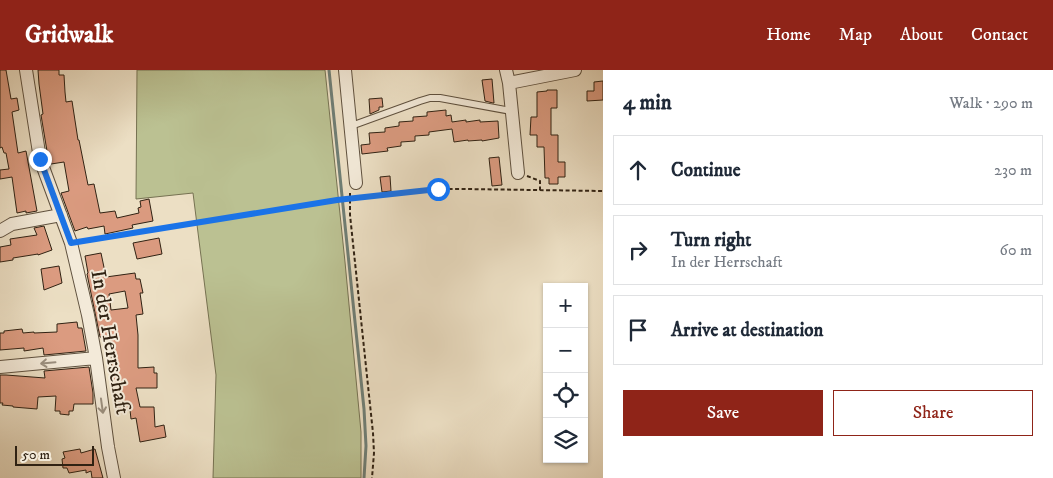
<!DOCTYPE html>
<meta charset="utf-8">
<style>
:root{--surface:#fff;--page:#f6f6f7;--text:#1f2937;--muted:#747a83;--line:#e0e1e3;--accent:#8f2418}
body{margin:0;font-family:"IM FELL DW Pica",serif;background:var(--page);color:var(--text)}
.controls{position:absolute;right:15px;bottom:15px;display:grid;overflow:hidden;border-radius:0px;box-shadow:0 1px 4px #0004}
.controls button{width:45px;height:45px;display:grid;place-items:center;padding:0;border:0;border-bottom:1px solid var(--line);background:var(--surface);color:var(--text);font:25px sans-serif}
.scale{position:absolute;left:15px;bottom:12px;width:79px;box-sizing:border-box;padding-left:5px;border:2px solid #302213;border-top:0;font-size:14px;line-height:18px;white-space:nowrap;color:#302213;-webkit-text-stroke:4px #f3ead9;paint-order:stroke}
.stop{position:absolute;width:15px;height:15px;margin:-11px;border:4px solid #1a73e8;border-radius:50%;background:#fff}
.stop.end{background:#1a73e8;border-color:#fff;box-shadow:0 1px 5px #0008}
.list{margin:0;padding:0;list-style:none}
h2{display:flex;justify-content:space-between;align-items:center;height:65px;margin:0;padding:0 20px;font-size:21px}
h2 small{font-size:16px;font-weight:400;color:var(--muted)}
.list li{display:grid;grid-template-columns:32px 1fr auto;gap:15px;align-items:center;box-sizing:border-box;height:70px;margin:0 10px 10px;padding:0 10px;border:1px solid var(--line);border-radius:0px}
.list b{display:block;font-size:19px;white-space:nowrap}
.list p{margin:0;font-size:16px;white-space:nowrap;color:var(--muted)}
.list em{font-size:16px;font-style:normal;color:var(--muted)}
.actions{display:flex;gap:10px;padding:15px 20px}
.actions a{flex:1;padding:11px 0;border:1px solid var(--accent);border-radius:0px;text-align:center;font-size:18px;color:var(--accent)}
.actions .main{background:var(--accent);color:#fff}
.icon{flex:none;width:28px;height:28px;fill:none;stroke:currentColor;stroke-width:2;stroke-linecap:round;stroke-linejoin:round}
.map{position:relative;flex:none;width:603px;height:408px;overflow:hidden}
header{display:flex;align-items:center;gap:30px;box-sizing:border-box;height:70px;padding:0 25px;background:var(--accent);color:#fff}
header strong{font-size:24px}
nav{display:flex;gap:28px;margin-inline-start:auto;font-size:18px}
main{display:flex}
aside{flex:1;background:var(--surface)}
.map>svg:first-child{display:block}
.green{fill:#bbc192;stroke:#767252}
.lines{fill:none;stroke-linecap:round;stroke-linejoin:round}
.stream{stroke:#6f7e75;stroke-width:3}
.building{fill:#db9b80;stroke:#302213;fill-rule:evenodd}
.service-casing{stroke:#5f513f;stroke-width:8}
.minor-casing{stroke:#5f513f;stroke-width:14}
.path{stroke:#302213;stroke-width:2;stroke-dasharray:4 2.5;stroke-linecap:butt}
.service{stroke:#f3ead9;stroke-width:6}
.minor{stroke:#f3ead9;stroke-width:12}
.oneway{stroke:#9b9080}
.route{stroke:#1a73e8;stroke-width:6}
.labels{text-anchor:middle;stroke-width:4;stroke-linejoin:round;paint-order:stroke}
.street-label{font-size:21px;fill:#302213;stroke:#f3ead9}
</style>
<header>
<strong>Gridwalk</strong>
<nav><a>Home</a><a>Map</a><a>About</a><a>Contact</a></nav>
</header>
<main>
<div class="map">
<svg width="603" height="408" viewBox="0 0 603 408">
<rect width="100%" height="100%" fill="#ecdfc4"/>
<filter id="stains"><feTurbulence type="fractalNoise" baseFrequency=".004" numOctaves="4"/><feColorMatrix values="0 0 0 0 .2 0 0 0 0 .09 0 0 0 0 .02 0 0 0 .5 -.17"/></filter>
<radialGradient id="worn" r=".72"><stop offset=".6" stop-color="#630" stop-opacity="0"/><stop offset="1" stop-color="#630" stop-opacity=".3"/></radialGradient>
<path class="green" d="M137 0H325L345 192 361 362V408H213L216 305 193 123 136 129Z"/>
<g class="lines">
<path class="stream" d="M329 0 364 339 366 376 364 408"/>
</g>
<path class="building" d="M0 0H6L11 29 17 28 19 40 12 42 18 83 26 81 37 141 26 143V141L17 143 12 107 0 109V100L9 99 6 83H4L2 77 0 78Z
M38 0H59V5H64L65 22 66 32 72 31 78 70H79L88 115 94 114 100 143 115 141 117 148 139 143 138 138 141 137 140 131 149 129 153 151 132 155 133 158 105 164 104 156 88 159 87 157 75 161 61 123 69 121 64 92 51 94 47 81 41 45 43 44 39 14Z
M492 9 494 33H493L485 31 482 10Z
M603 11V30L587 31V21H594V12Z
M547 20H557V38H551V65H558V92H565V107H558V114H549V108H545L544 77H537V65H530L531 47H537V22L547 21Z
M382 28 383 37H379V40L370 44 369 29Z
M446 40V46L451 45 452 52 466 50V52L480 50V52L498 51 499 68 482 71V70L468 71V70L454 72 452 59 429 62V65L415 66V71L401 72V76L387 78 388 81 362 84 361 75 370 74 369 63 385 62V58L399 56V52L413 51V47L427 46V42Z
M499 87 502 115 492 116 489 88Z
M390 106 391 121 382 122 380 107Z
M44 156 52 180 38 185V184L13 188V190L0 192V177L11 175 10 169 37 165 34 158Z
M159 168 162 184 137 189 133 173Z
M101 183 106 207 135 203 136 209H140L143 223H140L143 244 136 245 138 265V298L154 297V303H157V318H136L140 337H154L155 357 164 355 166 367 140 372 136 348 131 349 130 340 118 342 112 311 111 277H109V267H100L87 204 88 203 85 186ZM125 221 128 238 111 240 109 224Z
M59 196 62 213 44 220 41 199Z
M77 252 78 258H82L86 281 44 285 43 278 24 281V278L0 280V263H4V261L22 259 23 263 34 262V263L57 262V254Z
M89 297 93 323V334H74L73 341H69V345L60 344V341H55L56 326 38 327 37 339 13 337V336L2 335 3 333H0V305H6L45 308 44 301Z
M80 379 81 383 95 379 103 408H92L91 401 86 403V400L69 403 67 398H63L62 389 65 388 63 382Z"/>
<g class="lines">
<g class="service-casing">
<path id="service" d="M351 56 420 31 430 28H440L511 41"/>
</g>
<g class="minor-casing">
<path id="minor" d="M26 0 40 89 71 173 88 245 96 288 108 377 114 408
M345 0 356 113
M506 0 509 13 518 103
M509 13 575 0
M0 161 12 154 61 145
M0 297 96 288"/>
</g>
<path class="path" d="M527 106 540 111V120
M350 123V145L373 363 374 383 372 408
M82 171 337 130 431 119H465L603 121"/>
<use href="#service" class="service"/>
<use href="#minor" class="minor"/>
</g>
<defs><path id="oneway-shaft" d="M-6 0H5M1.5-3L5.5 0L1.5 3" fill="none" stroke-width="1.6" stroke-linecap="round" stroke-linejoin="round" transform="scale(1.25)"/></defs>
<g class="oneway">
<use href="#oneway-shaft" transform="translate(48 293) rotate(175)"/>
<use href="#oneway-shaft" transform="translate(102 336) rotate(82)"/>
</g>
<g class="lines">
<path class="route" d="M40 89 71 173 337 130 438 119"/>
</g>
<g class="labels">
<g class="street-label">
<text transform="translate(111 272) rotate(80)" y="7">In der Herrschaft</text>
</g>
</g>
<rect width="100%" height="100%" filter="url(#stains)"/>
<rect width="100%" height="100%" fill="url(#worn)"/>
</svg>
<div class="controls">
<button>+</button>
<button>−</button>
<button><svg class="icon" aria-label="locate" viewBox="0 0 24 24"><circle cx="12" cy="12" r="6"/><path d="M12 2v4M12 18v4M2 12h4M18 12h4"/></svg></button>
<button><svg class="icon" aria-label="layers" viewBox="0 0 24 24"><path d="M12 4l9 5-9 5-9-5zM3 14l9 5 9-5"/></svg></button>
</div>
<div class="scale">50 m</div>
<div class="stop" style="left:438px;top:119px"></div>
<div class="stop end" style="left:40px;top:89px"></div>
</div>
<aside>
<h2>4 min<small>Walk · 290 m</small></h2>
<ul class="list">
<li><svg class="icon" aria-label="ahead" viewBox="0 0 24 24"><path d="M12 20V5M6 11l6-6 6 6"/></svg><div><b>Continue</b></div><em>230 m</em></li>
<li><svg class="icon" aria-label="right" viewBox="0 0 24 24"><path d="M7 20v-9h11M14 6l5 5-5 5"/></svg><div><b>Turn right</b><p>In der Herrschaft</p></div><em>60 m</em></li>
<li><svg class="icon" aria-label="arrive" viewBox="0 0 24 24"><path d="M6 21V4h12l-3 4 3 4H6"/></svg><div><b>Arrive at destination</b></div></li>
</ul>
<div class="actions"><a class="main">Save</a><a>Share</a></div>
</aside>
</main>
